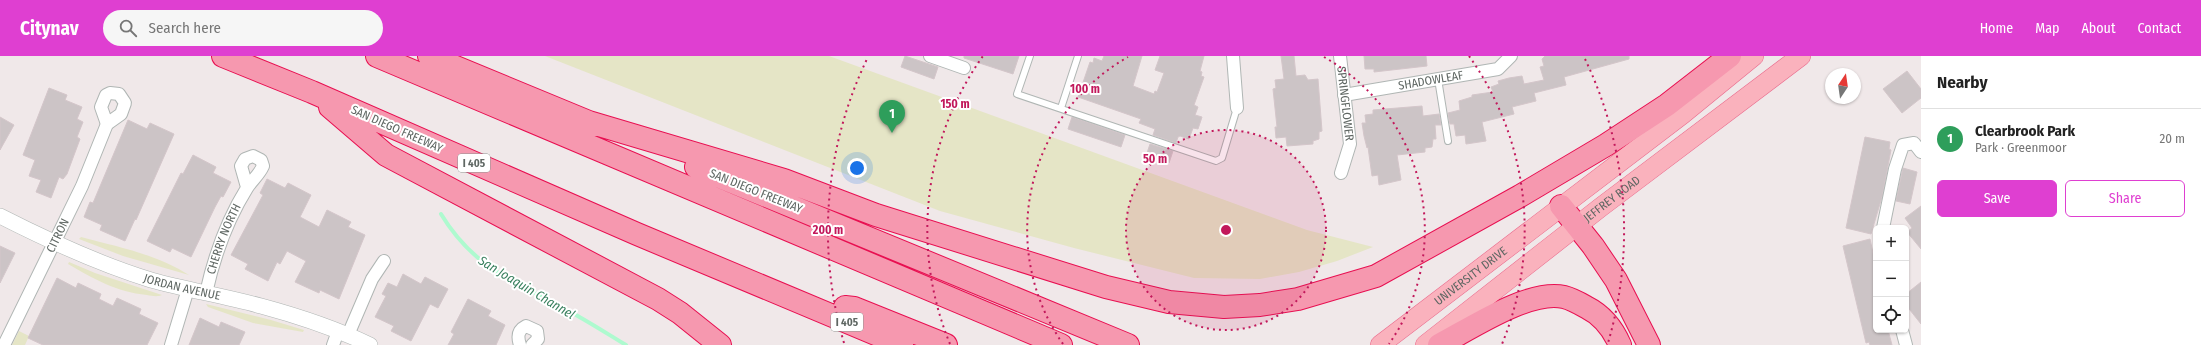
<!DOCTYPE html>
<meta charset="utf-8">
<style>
:root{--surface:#fff;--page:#f6f6f6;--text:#222;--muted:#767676;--line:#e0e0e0;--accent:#df3fd1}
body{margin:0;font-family:"Fira Sans Condensed",sans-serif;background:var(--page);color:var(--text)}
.controls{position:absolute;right:12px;bottom:12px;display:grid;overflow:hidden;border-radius:6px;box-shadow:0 1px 3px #0004}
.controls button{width:36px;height:36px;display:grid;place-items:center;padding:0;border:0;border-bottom:1px solid var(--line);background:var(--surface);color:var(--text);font:20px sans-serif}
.compass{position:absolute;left:1825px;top:12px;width:36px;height:36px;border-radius:50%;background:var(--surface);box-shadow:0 1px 3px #0004;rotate:13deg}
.you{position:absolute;left:857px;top:112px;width:14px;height:14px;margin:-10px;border:3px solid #fff;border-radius:50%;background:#1a73e8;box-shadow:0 0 0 6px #1a73e833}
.badge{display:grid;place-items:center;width:26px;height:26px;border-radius:50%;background:var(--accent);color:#fff;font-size:13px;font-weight:700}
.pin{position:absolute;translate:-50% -33px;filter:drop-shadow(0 1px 2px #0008)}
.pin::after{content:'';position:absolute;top:21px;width:14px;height:12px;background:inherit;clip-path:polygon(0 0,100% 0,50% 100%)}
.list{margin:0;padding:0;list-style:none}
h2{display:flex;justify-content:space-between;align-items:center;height:52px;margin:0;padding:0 16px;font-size:17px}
h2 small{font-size:13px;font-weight:400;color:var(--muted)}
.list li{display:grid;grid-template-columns:26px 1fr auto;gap:12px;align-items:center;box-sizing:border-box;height:60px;padding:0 16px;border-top:1px solid var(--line)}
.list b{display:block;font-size:15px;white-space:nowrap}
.list p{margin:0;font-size:13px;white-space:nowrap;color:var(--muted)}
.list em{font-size:13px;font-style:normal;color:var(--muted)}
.actions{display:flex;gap:8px;padding:12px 16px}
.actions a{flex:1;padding:9px 0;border:1px solid var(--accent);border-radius:6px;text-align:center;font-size:14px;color:var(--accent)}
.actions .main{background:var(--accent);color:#fff}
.icon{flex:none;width:22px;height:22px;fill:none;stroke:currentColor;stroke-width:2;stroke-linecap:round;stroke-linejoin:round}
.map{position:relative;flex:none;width:1921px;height:289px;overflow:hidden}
header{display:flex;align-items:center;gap:24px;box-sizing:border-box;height:56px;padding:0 20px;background:var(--accent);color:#fff}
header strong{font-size:19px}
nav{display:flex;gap:22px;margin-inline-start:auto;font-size:14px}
.search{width:280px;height:36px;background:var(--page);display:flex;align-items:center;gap:10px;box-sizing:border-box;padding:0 14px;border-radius:22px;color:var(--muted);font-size:15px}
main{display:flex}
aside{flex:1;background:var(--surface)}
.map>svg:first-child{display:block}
.green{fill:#e5e5c6}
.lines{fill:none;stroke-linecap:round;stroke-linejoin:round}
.stream{stroke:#aefacf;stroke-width:4}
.building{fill:#ccc4c6;stroke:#d4c6ca}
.service-casing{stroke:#b0b6b4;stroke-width:8}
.minor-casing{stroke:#b0b6b4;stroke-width:14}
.tertiary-casing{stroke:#b0b6b4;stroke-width:16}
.primary-casing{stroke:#e9688b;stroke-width:20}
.motorway-casing{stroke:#e80f51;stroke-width:24}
.service{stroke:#fff;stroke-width:6}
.minor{stroke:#fff;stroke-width:12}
.tertiary{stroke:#fff;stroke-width:15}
.primary{stroke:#fab2bd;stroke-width:19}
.motorway{stroke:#f698af;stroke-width:22}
.ring{fill:none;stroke:#c2185b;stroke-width:2;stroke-dasharray:2 4}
.labels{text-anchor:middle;stroke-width:4;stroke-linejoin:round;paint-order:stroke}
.shield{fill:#fff;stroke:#8f9592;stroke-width:1}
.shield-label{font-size:11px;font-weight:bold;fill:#5f6763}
.street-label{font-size:12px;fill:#5f6763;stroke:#fff}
.water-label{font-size:13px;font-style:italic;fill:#3a815f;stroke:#fff}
.centre{fill:#c2185b;stroke:#fff;stroke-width:2}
.ring-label{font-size:12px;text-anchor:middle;font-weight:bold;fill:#c2185b;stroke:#fff;stroke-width:4;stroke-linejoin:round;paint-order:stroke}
</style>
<header>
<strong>Citynav</strong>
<div class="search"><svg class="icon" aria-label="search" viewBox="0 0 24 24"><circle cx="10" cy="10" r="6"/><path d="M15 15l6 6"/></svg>Search here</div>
<nav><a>Home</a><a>Map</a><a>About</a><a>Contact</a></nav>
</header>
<main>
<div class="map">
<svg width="1921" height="289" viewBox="0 0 1921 289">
<rect width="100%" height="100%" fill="#f0e8e9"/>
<path class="green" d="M545 0H829L1307 174 1373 191 1337 205 1299 216 1260 223 1194 222 1074 192 940 155Z
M81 181C118 191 156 198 189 219L123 200 79 183Z
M69 206 95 217 162 239C158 241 152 240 147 239 116 236 94 223 68 208Z
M206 248 271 264 304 274 303 276 253 267 208 251Z
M19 275 29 280 25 289H12Z"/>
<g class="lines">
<path class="stream" d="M441 158C473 211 513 225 565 253 586 264 606 277 626 289"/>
</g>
<path class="building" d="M905 0 938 11 934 23 901 11Z
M964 0H1019L1013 18 964 2Z
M1104 0H1142L1133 30 1154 38 1155 35 1157 36 1164 17 1155 14 1160 0H1204L1200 15 1202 16 1201 20 1204 21 1194 49 1198 51 1195 59 1202 61 1198 73 1193 72 1189 83 1180 80 1178 81 1176 87 1153 79 1155 73 1139 67 1141 63 1078 41 1090 6 1093 7 1094 2 1102 5Z
M1281 0H1294L1296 20 1305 19 1308 24 1318 23 1322 75 1319 76V83L1313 85V88L1287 90 1286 81 1276 82 1275 71H1277L1273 33 1276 32 1275 24 1284 23Z
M1364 0H1426L1427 10 1374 16V13H1365Z
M1545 0H1629V3L1564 21 1566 29 1534 37 1536 45 1512 51 1514 58 1482 66 1486 85 1466 88 1465 79 1456 80 1454 68H1450L1448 57 1460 54 1459 45 1472 41V39L1493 36 1491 31 1499 28 1498 25 1509 22 1522 20 1524 28 1544 24 1540 11 1544 10 1542 3Z
M1907 15 1921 33V42L1902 57 1883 33Z
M49 32 67 39 65 44 82 51 77 63 83 66 77 81 80 83 67 118 63 123 59 121 51 142 36 136 41 124 29 120 35 104 23 99Z
M1422 50 1423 60 1439 58 1441 69H1435L1436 83H1433L1432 91 1425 92V96L1397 99 1401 124 1379 129 1378 119 1372 120 1368 91 1367 92 1364 80 1362 67H1366L1365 59 1373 58V54Z
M0 61 14 69 0 94Z
M1072 61 1125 79 1121 91 1068 73Z
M128 64 147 73 150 67 174 78 136 164 135 163 125 185 100 174 102 169 84 161 90 146 93 147Z
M1865 81 1890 86 1889 93 1891 94 1882 141 1871 178 1846 172Z
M1150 88 1173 95 1169 107 1146 100Z
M193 99 216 111 213 117 231 126 223 141 221 140 215 151 191 201 172 192 170 196 147 185 181 117 183 118Z
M1903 112 1917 116 1910 148 1896 145Z
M267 123 285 132 288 127 311 139 300 161 319 171 327 154 351 166 348 171 365 179 339 243 320 234 319 237 295 226 306 205 287 195 280 208 277 206 268 225 245 213 248 208 231 199 263 139 260 137Z
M1921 150V193L1907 176 1912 172 1905 162Z
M1870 183 1876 211V274H1888L1892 289H1870L1869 286 1866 287 1843 190Z
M0 190 15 197 0 227Z
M403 218 421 228 425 221 448 233 438 252 430 248 411 285 391 275 394 270 375 261 386 240 382 238 388 227 397 231Z
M57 222 76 232 78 227 101 238 99 243 113 250 117 242 141 253 139 258 158 267 147 289H43L28 282Z
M1921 226V268L1906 249V238Z
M468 243 491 255 488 260 505 269 496 289H448L454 278 451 276Z
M200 262 219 271 221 266 245 276 239 289H189Z"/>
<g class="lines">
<g class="service-casing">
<path id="service" d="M1030 0 1017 38 1216 105 1222 102 1237 52
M1438 23 1448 85
M1061 52 1078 0"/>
</g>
<g class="minor-casing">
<g id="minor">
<path d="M930 0 964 12"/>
<path d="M1233 0 1237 52"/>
<path id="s1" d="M1340 0 1350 88 1341 117"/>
<path d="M110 37 119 38 125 47 121 58 107 68 101 51 106 39Z"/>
<path id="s2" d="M1344 39 1498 13 1511 0"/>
<path d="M1883 172 1895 113 1903 89 1914 87 1921 96"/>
<path id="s3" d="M206 237C214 201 227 164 247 132 252 124 259 119 263 110L261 104 253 100 245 103 241 110 247 131"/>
<path d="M1902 274 1906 289"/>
<path d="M348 279 372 223 384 205"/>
<path id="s4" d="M4 289 82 130 107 68"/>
<path d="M171 289 188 233"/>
<path d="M333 289 338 275"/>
<path d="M520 289C517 280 518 274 526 270L537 275 538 283 532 289"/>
</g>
</g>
<g class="tertiary-casing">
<g id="tertiary">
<path id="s5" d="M0 160C49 185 99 208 151 224 187 234 225 240 261 250 298 260 335 272 370 289"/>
</g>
</g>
<g class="primary-casing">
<g id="primary">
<path id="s6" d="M1380 289 1683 58 1754 0"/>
<path id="s7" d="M1425 289 1601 151 1801 0"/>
</g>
</g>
<g class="motorway-casing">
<path id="motorway" d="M223 0 312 36 637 178 902 289
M377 0 1061 289
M429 0 596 69
M330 51 386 99 658 243 680 257 720 289
M582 64 784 124 876 159 1106 231 1169 246 1224 251 1260 249 1298 243 1376 220 1520 140 1606 89 1667 49 1730 0
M696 111 1128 289
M1561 150 1593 190 1616 224 1649 289
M845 251 854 252 946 289
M1439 289C1470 273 1529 233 1564 241 1572 243 1579 247 1586 251 1602 259 1613 273 1620 289"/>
</g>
<use href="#service" class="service"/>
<use href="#minor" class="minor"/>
<use href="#tertiary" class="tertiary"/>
<use href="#primary" class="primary"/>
<use href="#motorway" class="motorway"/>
</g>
<circle cx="1226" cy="174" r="100" fill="#c2185b" fill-opacity=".12"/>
<g class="ring">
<circle cx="1226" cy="174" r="100"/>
<path d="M1063 288A199 199 0 0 1 1128 1M1324 1A199 199 0 0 1 1389 288"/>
<path d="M950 288A299 299 0 0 1 983 0M1469 0A299 299 0 0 1 1502 288"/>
<path d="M844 287A398 398 0 0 1 867 3M1585 3A398 398 0 0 1 1608 287"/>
</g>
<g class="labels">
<g class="shield">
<rect x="458" y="98" width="32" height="18" rx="3"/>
<rect x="831" y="257" width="32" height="18" rx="3"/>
</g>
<g class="shield-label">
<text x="474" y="111">I 405</text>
<text x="847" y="270">I 405</text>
</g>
<g class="street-label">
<text dy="4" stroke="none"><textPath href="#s2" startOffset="88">SHADOWLEAF</textPath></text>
<text dy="4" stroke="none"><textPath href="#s1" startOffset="48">SPRINGFLOWER</textPath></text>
<text transform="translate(397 73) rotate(24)" y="4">SAN DIEGO FREEWAY</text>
<text transform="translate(756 135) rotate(22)" y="4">SAN DIEGO FREEWAY</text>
<text dy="4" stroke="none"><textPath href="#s7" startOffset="237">JEFFREY ROAD</textPath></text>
<text dy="4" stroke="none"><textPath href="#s4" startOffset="122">CITRON</textPath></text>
<text dy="4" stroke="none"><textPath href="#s3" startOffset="57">CHERRY NORTH</textPath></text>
<text dy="4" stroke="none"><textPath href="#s6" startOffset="114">UNIVERSITY DRIVE</textPath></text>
<text dy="4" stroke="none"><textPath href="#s5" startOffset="196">JORDAN AVENUE</textPath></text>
</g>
<g class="water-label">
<text transform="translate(527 231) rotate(31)" y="5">San Joaquin Channel</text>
</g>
</g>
<circle cx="1226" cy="174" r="6" class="centre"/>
<g class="ring-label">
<text x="1085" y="37">100 m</text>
<text x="955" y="52">150 m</text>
<text x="1155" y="107">50 m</text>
<text x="828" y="178">200 m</text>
</g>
</svg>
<div class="controls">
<button>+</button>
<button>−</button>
<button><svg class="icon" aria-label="locate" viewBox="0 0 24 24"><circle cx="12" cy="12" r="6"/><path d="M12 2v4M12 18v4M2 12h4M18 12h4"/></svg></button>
</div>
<svg class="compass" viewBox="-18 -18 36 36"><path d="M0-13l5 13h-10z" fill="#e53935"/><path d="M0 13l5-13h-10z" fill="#767676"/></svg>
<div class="you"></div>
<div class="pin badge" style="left:892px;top:77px;background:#2e9e5b">1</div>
</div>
<aside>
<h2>Nearby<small></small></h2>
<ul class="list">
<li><span class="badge" style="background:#2e9e5b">1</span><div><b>Clearbrook Park</b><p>Park · Greenmoor</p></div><em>20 m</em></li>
</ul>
<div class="actions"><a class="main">Save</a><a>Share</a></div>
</aside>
</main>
